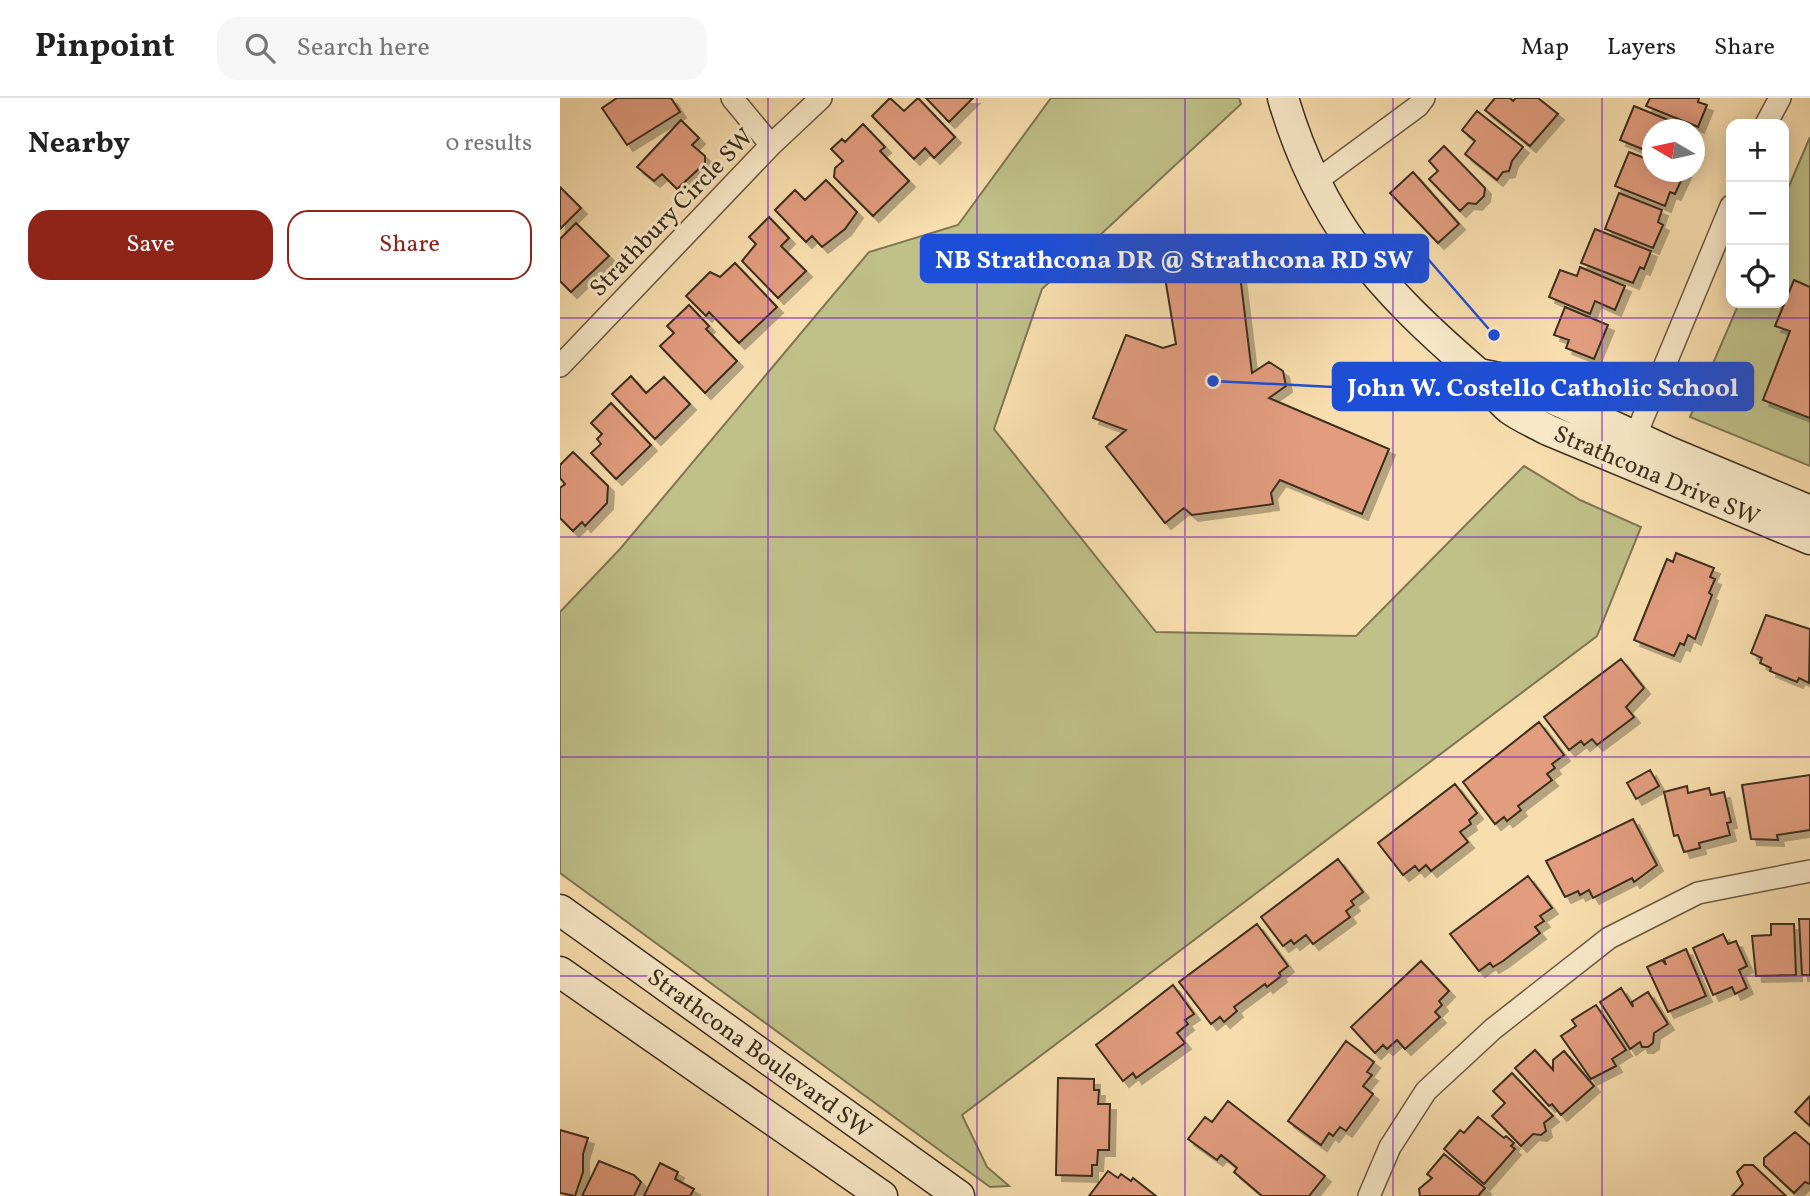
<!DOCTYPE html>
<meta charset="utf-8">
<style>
:root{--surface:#fff;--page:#f6f6f6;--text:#222;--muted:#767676;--line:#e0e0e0;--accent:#8f2418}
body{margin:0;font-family:Vollkorn,serif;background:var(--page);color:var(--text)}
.controls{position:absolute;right:21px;top:21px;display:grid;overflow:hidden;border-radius:14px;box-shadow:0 4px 18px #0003}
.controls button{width:63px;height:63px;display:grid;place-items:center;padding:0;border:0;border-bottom:2px solid var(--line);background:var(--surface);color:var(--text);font:35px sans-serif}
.compass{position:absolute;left:1082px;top:21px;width:63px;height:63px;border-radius:50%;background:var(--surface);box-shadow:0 4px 18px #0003;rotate:279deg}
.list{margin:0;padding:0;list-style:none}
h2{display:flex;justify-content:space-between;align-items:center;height:91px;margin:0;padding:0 28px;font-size:30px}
h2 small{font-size:23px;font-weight:400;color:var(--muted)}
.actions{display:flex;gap:14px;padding:21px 28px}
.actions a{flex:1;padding:16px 0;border:2px solid var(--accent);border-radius:21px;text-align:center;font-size:24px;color:var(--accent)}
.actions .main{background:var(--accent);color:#fff}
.icon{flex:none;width:38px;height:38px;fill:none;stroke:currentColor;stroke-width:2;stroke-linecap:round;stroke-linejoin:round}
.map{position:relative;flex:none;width:1250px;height:1098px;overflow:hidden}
header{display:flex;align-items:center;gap:42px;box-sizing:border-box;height:98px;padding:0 35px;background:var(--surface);border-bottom:2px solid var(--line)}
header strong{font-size:33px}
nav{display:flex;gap:38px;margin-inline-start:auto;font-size:24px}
.search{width:490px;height:63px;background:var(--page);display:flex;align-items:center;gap:18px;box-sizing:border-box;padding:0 24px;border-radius:21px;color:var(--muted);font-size:26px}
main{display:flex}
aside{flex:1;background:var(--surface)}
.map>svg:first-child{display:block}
.green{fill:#c0c089;stroke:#7e7652;stroke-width:2}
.building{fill:#e29d7f;stroke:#3c2d1c;stroke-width:2;filter:url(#shadow)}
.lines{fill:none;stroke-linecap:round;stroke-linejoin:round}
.street-casing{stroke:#6b5940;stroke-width:24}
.secondary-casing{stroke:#3c2d1c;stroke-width:33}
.street{stroke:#faeaca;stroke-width:21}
.secondary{stroke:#faeaca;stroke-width:30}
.grid{fill:none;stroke:#7b2cbf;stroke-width:2;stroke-opacity:0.55}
.labels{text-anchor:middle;stroke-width:6;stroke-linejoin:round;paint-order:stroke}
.street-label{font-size:24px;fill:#3c2d1c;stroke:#faeaca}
.leader{fill:none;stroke:#1d4ed8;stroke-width:2.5}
.callout-dot{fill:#1d4ed8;stroke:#faeaca;stroke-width:2.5}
.callout{fill:#1d4ed8;stroke:#1d4ed8;stroke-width:2.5}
.callout-label{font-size:26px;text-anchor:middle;font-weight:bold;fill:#fff}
</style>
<header>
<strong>Pinpoint</strong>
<div class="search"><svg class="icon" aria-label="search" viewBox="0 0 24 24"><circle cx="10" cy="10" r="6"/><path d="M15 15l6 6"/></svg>Search here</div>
<nav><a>Map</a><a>Layers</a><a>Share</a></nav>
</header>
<main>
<aside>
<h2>Nearby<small>0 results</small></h2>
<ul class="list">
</ul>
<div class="actions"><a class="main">Save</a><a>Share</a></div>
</aside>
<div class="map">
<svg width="1250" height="1098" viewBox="0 0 1250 1098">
<defs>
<filter id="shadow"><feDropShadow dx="6" dy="6" stdDeviation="0" flood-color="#0004"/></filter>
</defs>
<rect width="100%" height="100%" fill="#f8deae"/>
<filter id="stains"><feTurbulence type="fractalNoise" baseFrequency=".00286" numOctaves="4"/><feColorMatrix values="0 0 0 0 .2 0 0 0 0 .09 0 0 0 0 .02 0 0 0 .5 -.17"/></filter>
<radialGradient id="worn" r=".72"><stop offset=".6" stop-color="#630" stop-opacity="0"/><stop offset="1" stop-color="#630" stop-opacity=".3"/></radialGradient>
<path class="green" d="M491 0H679L681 6 482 191 434 331 596 534 796 538 964 368 1020 402 1081 429 1037 538 402 1017 427 1069 449 1088 430 1089 0 775V514L60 451 309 154 398 127Z
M1250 39V368L1130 319 1179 205H1224V100Z"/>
<path class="building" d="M57 0H111L120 14 67 47 42 10Z
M330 0 344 13 358 0 395 39 374 60 365 50 354 61 312 18Z
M366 0H413L389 24Z
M935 0H950L953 3 956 0H978L998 16 970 48 925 12Z
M1090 0H1139L1138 4 1147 7 1138 29 1086 8Z
M1074 8 1123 28 1121 32H1092V55L1060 42Z
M917 13 963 49 952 63 949 73 943 74 937 82 905 56 915 43 902 32Z
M121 22 139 40 132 47 145 58V65L117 91 102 76 94 83 77 69Z
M303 26 325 49 320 53 349 83 313 118 274 79 275 70 283 63 271 51 282 41 285 44Z
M884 48 925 90 924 98 916 106 908 105 900 113 869 81 878 73 869 63Z
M1069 54 1092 63V74H1125L1115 96 1110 94 1105 108 1055 88Z
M853 74 899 126 878 145 830 95Z
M266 82 297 114 285 131 262 149 252 138 246 144 215 112 235 92 245 102Z
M0 89 21 110 0 131Z
M1059 95 1102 112 1098 124 1103 127 1093 150 1045 131Z
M209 119 229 140 221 148 246 173 218 200 182 163 196 146 189 139Z
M16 125 49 158 11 194 0 183V141Z
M1035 131 1091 153 1084 171 1080 169 1073 185 1021 165Z
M676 144 692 275 709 264 723 273 726 288 709 300 829 351 802 416 720 382 711 395 713 406 632 417 624 410 605 425 546 349 566 332 533 320 566 237 603 250 616 246 601 155Z
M175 165 217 209 179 245 149 214 146 218 126 198 150 174 160 179Z
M1020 169 1065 188 1055 212 1035 203 1030 216 989 199 1000 172 1017 178Z
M1234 182 1250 189V320L1203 302 1230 233 1215 228Z
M129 207 149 228 146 231 177 263 145 295 100 248 114 235 107 228Z
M1005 209 1048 227 1034 261 1006 250 1009 242 994 237Z
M71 278 86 295 104 279 130 306 95 341 52 296Z
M51 305 91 347 56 381 31 355 41 346 37 341 42 336 31 325Z
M13 354 48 388 47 405 25 428 22 424 13 433 0 420V390L5 386 0 380V367Z
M1116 455 1154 470 1150 479 1155 481 1149 495 1152 497 1135 541 1128 537 1124 547 1120 545 1114 558 1074 542 1107 461 1113 464Z
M1206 517 1250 531 1249 585 1239 580 1237 584 1210 573 1211 570 1200 565 1202 560 1191 555Z
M1061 561 1084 590 1066 609 1074 619 1037 647 1032 641 1024 647 1021 643 1009 652 984 619Z
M979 624 1004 657 992 666 995 670 987 676 992 682 958 708 961 712 947 723 944 719 935 726 903 684Z
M1090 672 1099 688 1076 701 1067 685Z
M1250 677V732L1217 737 1218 742 1191 741 1182 687Z
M895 686 917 715 909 722 911 726 900 734 908 744 871 773 866 767 859 773 855 768 843 777 818 745Z
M1127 688 1128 695 1149 690 1151 697 1164 694 1171 724 1167 725 1170 737 1139 745 1140 750 1124 754 1118 737 1114 738 1104 694Z
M1073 721 1097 767 1074 784 1072 780 1033 800 1029 792 1020 797 1018 793 1005 799 986 763Z
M778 761 803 794 791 803 794 807 786 813 790 819 753 846 746 837 734 846 731 842 723 848 701 819Z
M968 778 992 810 980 818 984 823 975 829 980 835 943 863 933 869 930 865 919 873 890 836Z
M1239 821H1250V877H1242Z
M697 826 728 868 719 875 721 878 707 889 705 886 674 909 677 913 664 924 660 919 651 926 619 884Z
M1211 826H1234L1236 877 1196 878 1192 838 1211 837Z
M1163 836 1168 846 1176 843 1187 868 1179 872 1187 890 1175 896 1172 889 1153 897 1133 850Z
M1126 851 1146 898 1108 914 1087 869 1102 862 1106 867 1104 861Z
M861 863 889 893 879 903 882 907 875 914 880 919 845 951 837 942 827 951 823 947 815 955 791 929Z
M613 887 634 916 625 922 628 926 617 935 625 945 576 980 573 975 563 983 536 947Z
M1061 890 1073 909 1072 904 1088 894 1108 926 1094 935 1093 945 1088 949H1082L1080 944 1070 951 1040 904Z
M1036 907 1066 952 1052 961 1056 968 1031 981 1001 938 1016 928 1012 922Z
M786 943 814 964 807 974 812 977 803 988 813 996 786 1033 780 1029 773 1038 769 1035 761 1047 728 1023Z
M975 952 993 972V962L1004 953 1034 988 1001 1017 992 1006 989 1008 955 970Z
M952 975 993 1018 984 1025 986 1033 981 1037 973 1036 961 1048 932 1018 945 1005 933 993Z
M498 980 534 981V992H539L538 1006H550L549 1052H538L537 1067H532V1078L496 1077Z
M1250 998V1028L1235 1014Z
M668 1003 765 1078 749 1098H702L674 1074 677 1070 670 1064 661 1057 657 1062 628 1041 645 1019 652 1024Z
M918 1019 944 1040 946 1038 954 1045 951 1048 955 1051 924 1086 884 1051 900 1032 904 1035Z
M0 1032 28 1040 23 1056V1074L15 1098 0 1095Z
M1235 1034 1250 1047V1086L1245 1084 1234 1095 1204 1067V1060Z
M884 1056 925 1090 918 1098H860L859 1091 872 1080 867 1076Z
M39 1063 74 1077 81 1084 74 1098H22Z
M100 1065 118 1074 115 1081 134 1091 130 1098H84Z
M1184 1067H1193L1226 1098H1172L1183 1086 1177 1074Z
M548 1073 558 1080 561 1076 571 1083 573 1080 596 1098H529Z"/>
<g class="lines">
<g class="street-casing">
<path id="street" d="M172 0 211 47
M1206 26 1220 0
M755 84 858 8 864 0
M0 268 211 47 261 0
M1070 351 1171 108
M809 1098 830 1049 866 993 933 931 1049 840 1138 795 1250 773"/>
</g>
<g class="secondary-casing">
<path id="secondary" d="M723 0C759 123 819 190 914 272 927 283 936 300 950 311 961 319 975 325 988 332L1250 441
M919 276 957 284 1109 354 1250 413
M0 812 399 1098
M0 874 322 1098"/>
</g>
<use href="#street" class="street"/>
<use href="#secondary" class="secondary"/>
</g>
<path class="grid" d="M208 0V1098M417 0V1098M625 0V1098M833 0V1098M1042 0V1098M0 220H1250M0 439H1250M0 659H1250M0 878H1250"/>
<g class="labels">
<g class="street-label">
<text transform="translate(111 114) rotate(-46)" y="8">Strathbury Circle SW</text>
<text transform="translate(1097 377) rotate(23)" y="8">Strathcona Drive SW</text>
<text transform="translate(200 955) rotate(36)" y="8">Strathcona Boulevard SW</text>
</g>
</g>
<path class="leader" d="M934 237L868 161M653 283L773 289"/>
<g class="callout-dot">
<circle cx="934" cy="237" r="7"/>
<circle cx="653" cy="283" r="7"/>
</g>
<g class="callout">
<rect x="361" y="137" width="507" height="47" rx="7"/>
<rect x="773" y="265" width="420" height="47" rx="7"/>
</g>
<g class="callout-label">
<text x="614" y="170">NB Strathcona DR @ Strathcona RD SW</text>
<text x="983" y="298">John W. Costello Catholic School</text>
</g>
<rect width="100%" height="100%" filter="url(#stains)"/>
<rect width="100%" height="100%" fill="url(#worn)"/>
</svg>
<div class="controls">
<button>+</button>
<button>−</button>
<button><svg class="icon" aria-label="locate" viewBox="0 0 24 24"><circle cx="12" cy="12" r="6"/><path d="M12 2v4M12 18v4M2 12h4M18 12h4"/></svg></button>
</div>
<svg class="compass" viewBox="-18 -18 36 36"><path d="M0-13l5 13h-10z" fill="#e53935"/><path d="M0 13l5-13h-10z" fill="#767676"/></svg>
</div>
</main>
